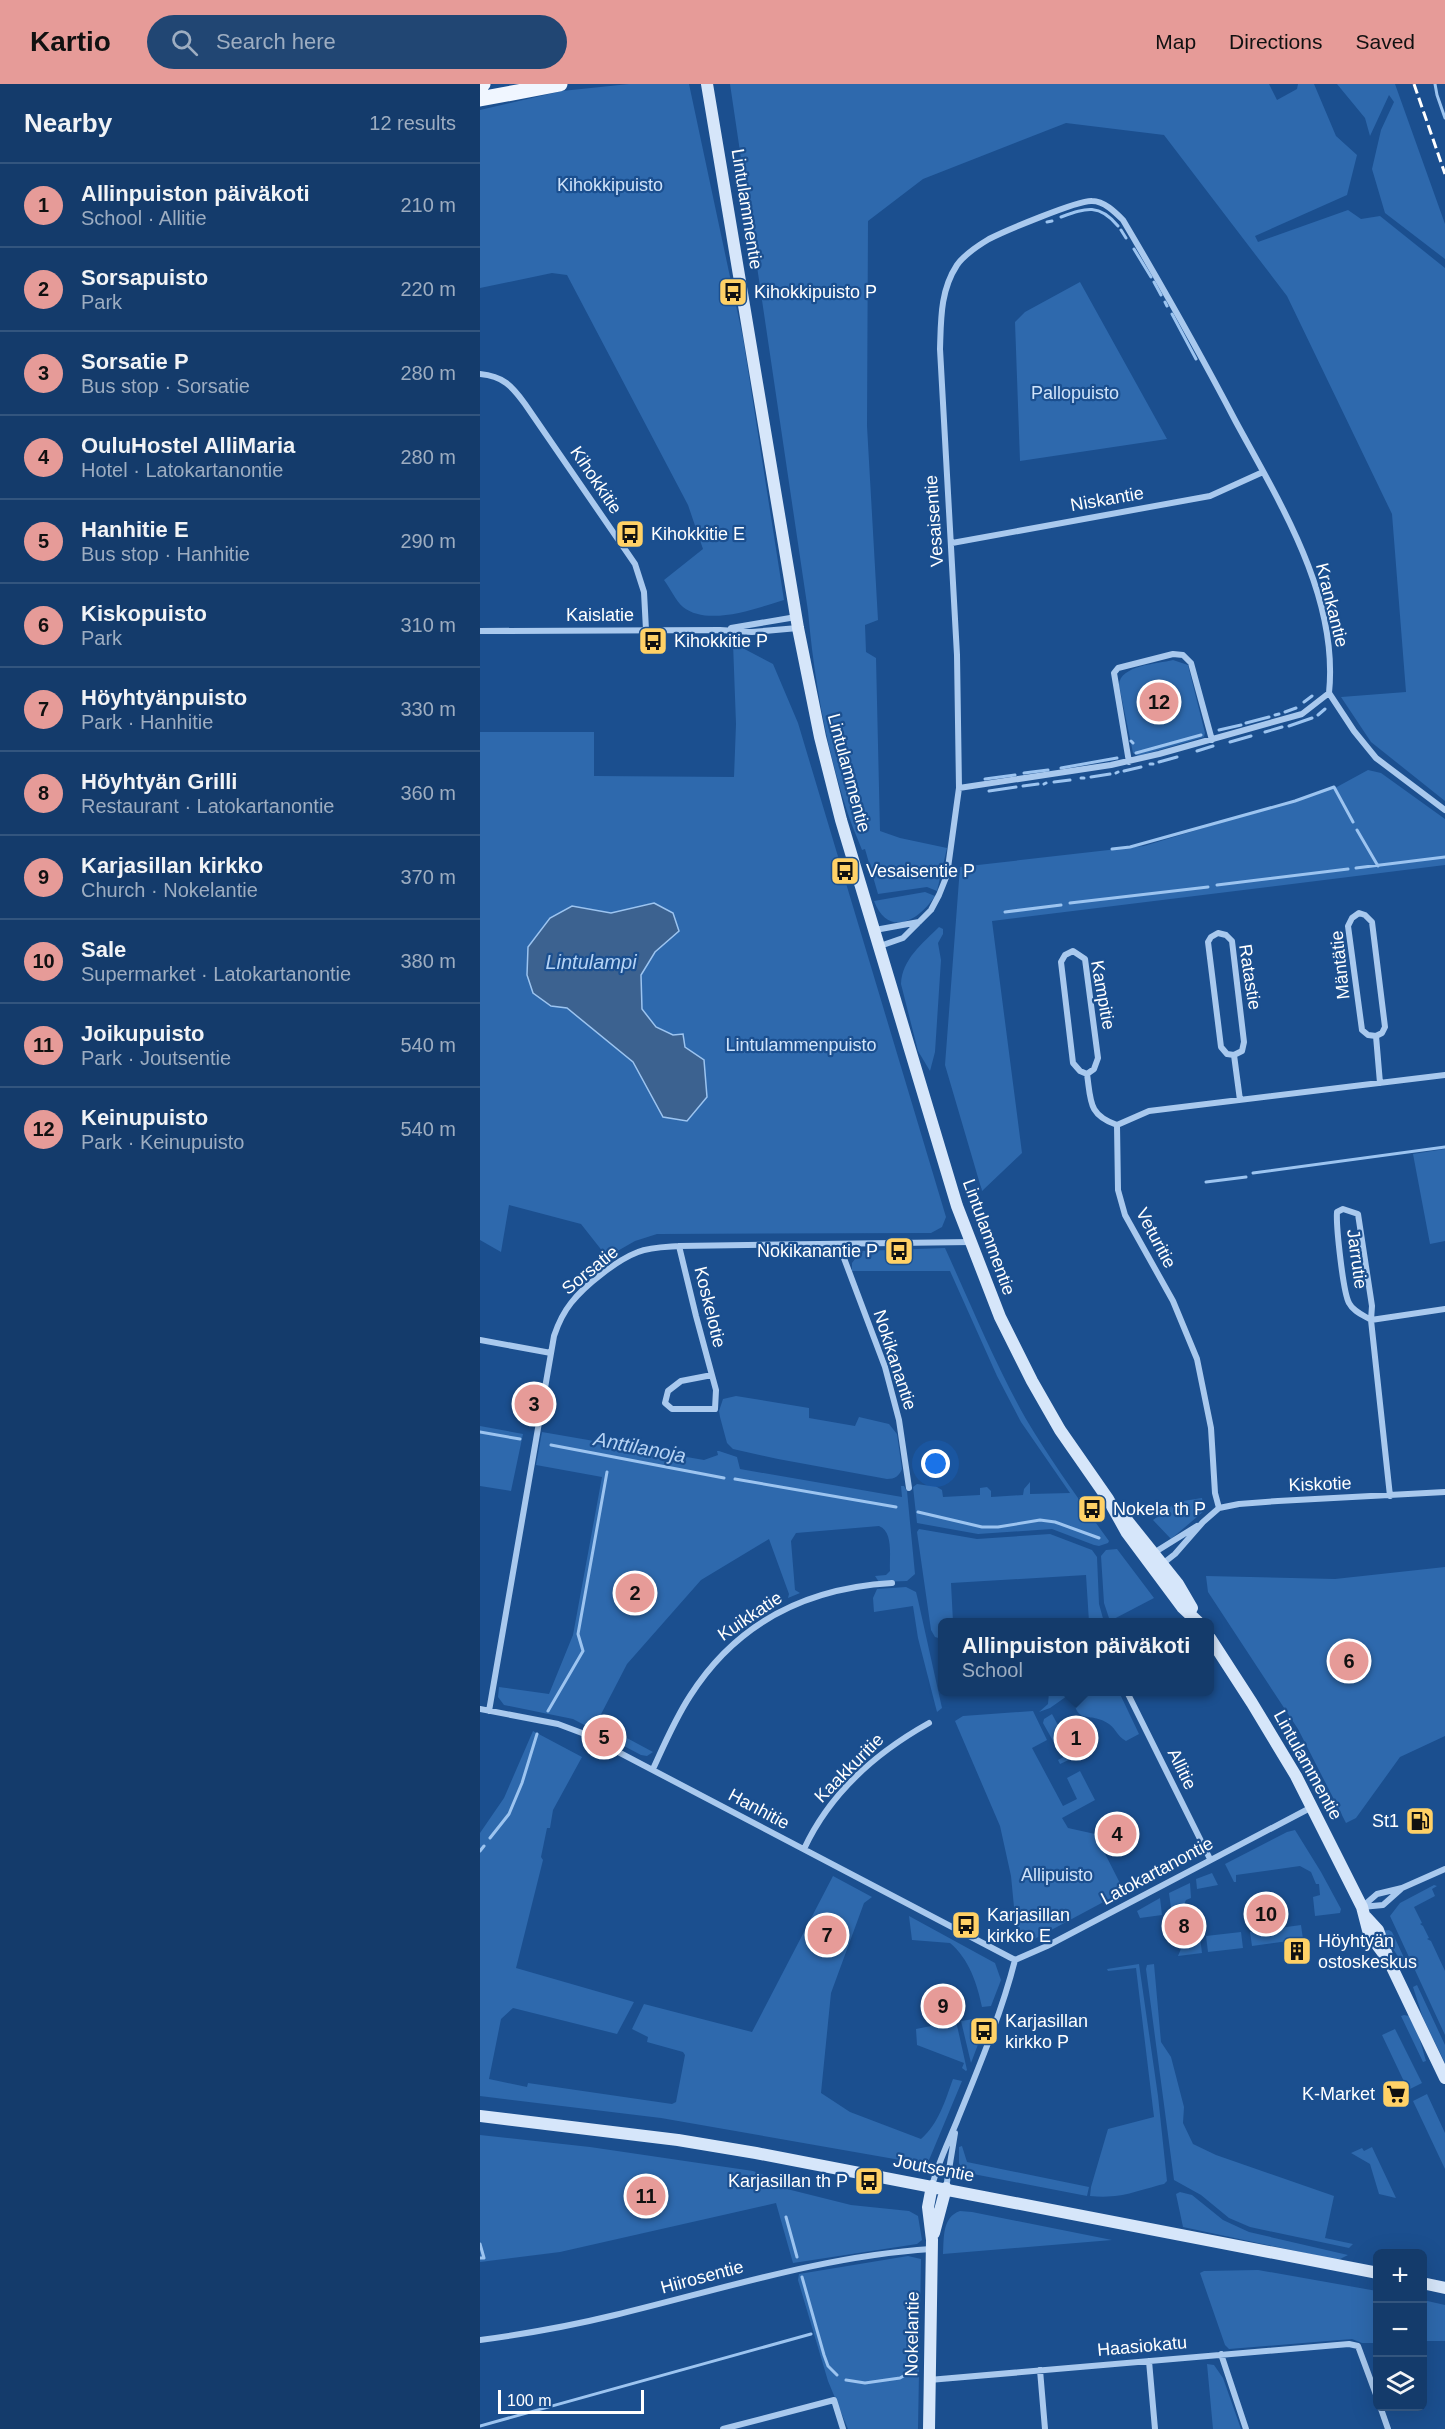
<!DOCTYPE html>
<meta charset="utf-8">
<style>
:root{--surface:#143b6b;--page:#214673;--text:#f1f3f6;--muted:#9dadc1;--line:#33557e;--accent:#e69b98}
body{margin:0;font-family:Arial,sans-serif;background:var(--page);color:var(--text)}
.controls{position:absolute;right:18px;bottom:18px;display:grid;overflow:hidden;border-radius:9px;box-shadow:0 6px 24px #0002}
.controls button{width:54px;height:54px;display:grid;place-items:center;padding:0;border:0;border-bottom:2px solid var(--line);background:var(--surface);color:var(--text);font:30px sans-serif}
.scale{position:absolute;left:18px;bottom:15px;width:146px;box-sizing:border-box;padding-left:6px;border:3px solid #fff;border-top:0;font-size:16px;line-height:21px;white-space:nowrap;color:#fff;-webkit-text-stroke:4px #1b4f8f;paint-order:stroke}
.you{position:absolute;left:456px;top:1380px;width:21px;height:21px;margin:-15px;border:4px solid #fff;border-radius:50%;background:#1a73e8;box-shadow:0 0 0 9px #1a73e833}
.badge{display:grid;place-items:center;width:39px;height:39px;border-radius:50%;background:var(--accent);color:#111;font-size:20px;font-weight:700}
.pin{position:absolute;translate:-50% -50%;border:3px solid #fff;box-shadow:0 2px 6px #0006}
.popup{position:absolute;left:458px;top:1534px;width:276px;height:78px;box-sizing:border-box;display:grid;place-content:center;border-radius:9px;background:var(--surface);filter:drop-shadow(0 2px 4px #0005);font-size:20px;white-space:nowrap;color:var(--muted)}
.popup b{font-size:22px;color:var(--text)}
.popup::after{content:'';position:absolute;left:50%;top:100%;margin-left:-12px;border:12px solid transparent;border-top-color:var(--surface)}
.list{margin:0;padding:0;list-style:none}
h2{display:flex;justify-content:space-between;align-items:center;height:78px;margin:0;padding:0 24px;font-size:26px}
h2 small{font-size:20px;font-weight:400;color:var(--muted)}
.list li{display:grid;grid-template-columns:39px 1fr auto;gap:18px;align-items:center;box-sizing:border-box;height:84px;padding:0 24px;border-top:2px solid var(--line)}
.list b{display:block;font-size:22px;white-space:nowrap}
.list p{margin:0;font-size:20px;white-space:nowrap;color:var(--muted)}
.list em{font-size:20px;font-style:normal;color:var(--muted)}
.icon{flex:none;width:33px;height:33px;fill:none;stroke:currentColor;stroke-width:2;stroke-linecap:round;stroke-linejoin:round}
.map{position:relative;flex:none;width:965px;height:2345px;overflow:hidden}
header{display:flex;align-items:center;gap:36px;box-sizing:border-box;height:84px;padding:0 30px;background:var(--accent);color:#111}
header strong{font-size:28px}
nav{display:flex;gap:33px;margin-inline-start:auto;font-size:21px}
.search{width:420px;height:54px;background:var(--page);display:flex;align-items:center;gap:15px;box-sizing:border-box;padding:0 21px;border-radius:33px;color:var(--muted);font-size:22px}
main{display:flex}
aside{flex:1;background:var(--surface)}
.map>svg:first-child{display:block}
.green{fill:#2e69ad;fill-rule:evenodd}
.water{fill:#3c6290;stroke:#9cc4f0;stroke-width:1.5}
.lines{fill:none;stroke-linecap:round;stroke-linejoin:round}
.stream{stroke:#9cc4f0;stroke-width:3}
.street{stroke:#a9c9ee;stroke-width:6}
.secondary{stroke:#d6e6fa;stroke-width:12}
.primary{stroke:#f0f6ff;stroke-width:15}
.rail{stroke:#fff;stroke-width:3;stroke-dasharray:10 4.5;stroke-linecap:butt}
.labels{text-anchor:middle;stroke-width:4.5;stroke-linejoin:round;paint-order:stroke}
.park-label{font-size:18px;fill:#cfe3fa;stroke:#1b4f8f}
.street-label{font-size:18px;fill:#fff;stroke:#1b4f8f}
.poi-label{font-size:18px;fill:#fff;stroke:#1b4f8f;text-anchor:start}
.water-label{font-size:20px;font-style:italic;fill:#b5d3f5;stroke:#1b4f8f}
</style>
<header>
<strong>Kartio</strong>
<div class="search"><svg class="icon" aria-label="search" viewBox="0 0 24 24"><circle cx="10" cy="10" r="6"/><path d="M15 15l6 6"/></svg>Search here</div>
<nav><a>Map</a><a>Directions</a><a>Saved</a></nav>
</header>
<main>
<aside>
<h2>Nearby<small>12 results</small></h2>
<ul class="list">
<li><span class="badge">1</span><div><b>Allinpuiston päiväkoti</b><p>School · Allitie</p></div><em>210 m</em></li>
<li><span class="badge">2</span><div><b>Sorsapuisto</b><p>Park</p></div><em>220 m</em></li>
<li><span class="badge">3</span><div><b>Sorsatie P</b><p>Bus stop · Sorsatie</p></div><em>280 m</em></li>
<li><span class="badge">4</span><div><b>OuluHostel AlliMaria</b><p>Hotel · Latokartanontie</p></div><em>280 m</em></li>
<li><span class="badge">5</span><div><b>Hanhitie E</b><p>Bus stop · Hanhitie</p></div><em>290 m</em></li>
<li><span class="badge">6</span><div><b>Kiskopuisto</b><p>Park</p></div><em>310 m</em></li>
<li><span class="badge">7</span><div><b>Höyhtyänpuisto</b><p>Park · Hanhitie</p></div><em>330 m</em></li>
<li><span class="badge">8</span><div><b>Höyhtyän Grilli</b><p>Restaurant · Latokartanontie</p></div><em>360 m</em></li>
<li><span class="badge">9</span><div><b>Karjasillan kirkko</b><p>Church · Nokelantie</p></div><em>370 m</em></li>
<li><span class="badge">10</span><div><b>Sale</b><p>Supermarket · Latokartanontie</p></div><em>380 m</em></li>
<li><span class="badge">11</span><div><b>Joikupuisto</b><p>Park · Joutsentie</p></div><em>540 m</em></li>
<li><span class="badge">12</span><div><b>Keinupuisto</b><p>Park · Keinupuisto</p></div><em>540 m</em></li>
</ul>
</aside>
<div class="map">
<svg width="965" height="2345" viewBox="0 0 965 2345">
<rect width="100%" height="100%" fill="#1b4f8f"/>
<path class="green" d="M149 0H209L263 254 304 516C277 524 228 543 203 523 196 517 190 504 184 496L223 465 208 421 87 191 72 189 0 204V26L82 7Z
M250 0H789L797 16 817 5 818 0H834L856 52 877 71 867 111 775 152 778 158 868 126 881 135 900 132 965 184V717L891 658 861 613 926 608 912 430 807 212 684 51 586 39 443 95 388 137 387 342 398 536 385 541 386 568 396 574 400 747 420 754 467 764 457 807 447 803 398 810 385 765 382 766C377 753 371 740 367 727 346 662 334 595 328 527Z
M857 0H915L965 140V175L905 129 892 85 901 46 914 18 909 11 890 52 885 34Z
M600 198 687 355 540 377 535 238 545 228Z
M253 559 293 580 318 639 466 1133 462 1143 451 1149 177 1150 155 1157 127 1173 101 1140 29 1121 21 1168 0 1156V648H114V692L254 693 256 640ZM174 819 199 847 175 868 161 891 162 925 176 943 193 951 205 963 224 976 183 1033 153 978 87 924 92 822 131 829Z
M693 576 708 581 725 649 724 653 658 672 653 669 639 601C640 581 677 580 693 576Z
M888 686 901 689 965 735V781L512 837 542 1069 502 1107 465 981 480 783 664 762 855 704Z
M445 808 455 812C439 837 408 854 394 817Z
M459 843 463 845V850L458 859 461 876 455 968 450 987 438 967 421 900C422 875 443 859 459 843Z
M965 1065V1157L950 1160 933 1070Z
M465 1164C491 1221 515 1280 546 1335 571 1377 600 1417 629 1457L628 1459 619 1462 614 1461 572 1445 498 1450 437 1439 433 1403 437 1400 457 1403 462 1406 463 1413 500 1411V1404L507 1403 511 1407V1413L543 1411 544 1405 550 1398V1410L590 1409 541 1338 517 1292 470 1187H372V1179L381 1167Z
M256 1312 329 1324V1334L375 1342 379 1333 409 1340 417 1350 422 1385C419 1392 415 1395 407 1395L298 1375 253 1365 247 1359 240 1333 239 1327 243 1315Z
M0 1342 43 1350 31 1407 0 1402Z
M62 1348 224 1376 238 1371 237 1367H239L257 1373 260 1385 422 1413 421 1402H424L427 1407 435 1490 427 1497 399 1498 395 1492 406 1491 410 1487C409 1473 414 1448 399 1442L316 1449 311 1457 315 1506 320 1509 308 1514 309 1510 289 1455 221 1496 147 1580 117 1638 173 1668 167 1672 161 1671 93 1635 24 1621 18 1613 19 1603 69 1610 93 1551 122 1393 56 1381Z
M722 1414 724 1427 691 1455 673 1436 697 1418Z
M439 1445 497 1455 570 1450 612 1466 617 1473 619 1520 624 1538H609L606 1491 471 1499 473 1538H462V1555L455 1553 451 1546 437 1448Z
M637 1465 674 1514 630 1537 624 1519 621 1472 626 1466Z
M965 1483V1652L920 1673 876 1734 866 1739 818 1645 728 1508 726 1492 855 1495Z
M426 1503 436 1508 438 1516 462 1624 457 1628 438 1554 433 1522 394 1528 393 1514 397 1505Z
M569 1608H587V1612L570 1624 559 1628 568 1620Z
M593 1608H639L659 1650 646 1657C637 1652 636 1645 629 1640 609 1626 595 1644 593 1608Z
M553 1627 567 1656 552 1664 583 1722 597 1715 587 1694 600 1687 615 1716 582 1734 588 1744 615 1750 644 1807 547 1859 537 1854 531 1792 520 1742 475 1637 483 1632Z
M572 1630 595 1673 580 1680 578 1676 591 1669 586 1659 577 1664 563 1639 564 1635Z
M53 1647 102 1673 73 1726 70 1744H67L61 1773 63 1776 36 1884 154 1918 137 1950 33 1924 21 1935 9 1995 47 2003 48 1999 192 2020 196 2018 205 1971 203 1968 167 1958 168 1953 152 1945 164 1920 272 1948 353 1792 392 1813 384 1819 351 1909 341 2009 370 2028 441 2055C459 2039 465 2017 473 1995L482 1997 449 2076 443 2080 181 2034 0 2012V1749L24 1714Z
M815 1746 841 1788 861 1825 860 1829 835 1832 833 1813 840 1811 839 1800H836L831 1788 820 1782 756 1791V1798H754L745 1780 807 1748Z
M732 1789 738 1801 717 1805 716 1795Z
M710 1799 711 1814 706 1816 703 1823 691 1824 689 1809Z
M954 1801 957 1802 952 1805 955 1812 934 1823 942 1839 940 1840 943 1842 949 1854 947 1855 951 1857 965 1887V1951L910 1832 920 1819Z
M680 1814 682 1831 660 1834 657 1827Z
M429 1832 515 1879 521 1896 511 1922 502 1923C497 1899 489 1875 470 1859L432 1856Z
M821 1841 823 1855 772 1862 770 1848Z
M909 1846 912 1848 926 1878 922 1879 902 1847Z
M761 1848 763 1864 728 1868 726 1852Z
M720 1853 722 1869 698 1872 705 1855Z
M659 1880 678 2012 687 2097 684 2100C655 2107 642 2115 610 2112L611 2103 628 2045 674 2033 656 1884 628 1887 627 1885Z
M674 1880 681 1958 691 1973 704 2023 703 2039 713 2060 736 2071 854 2112 845 2154 873 2160 869 2164 770 2143 749 2134 721 2111 694 2096 666 1885 667 1881Z
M937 1901 965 1961V1979L943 1934 933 1903Z
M924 1931 929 1932 939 1953 946 1977 943 1978 921 1932Z
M507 1933 508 1934 491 1979 481 1937Z
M476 1937 487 1986 486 1987 482 1984 484 1979 437 1961 436 1945Z
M915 1945 942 1999 928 2006 902 1951Z
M947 2010 965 2049V2085L933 2017Z
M0 2051 110 2063 273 2087 282 2090 303 2104 371 2121 429 2127 438 2132 442 2156 437 2160 313 2179 296 2119 80 2168 0 2178Z
M482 2062 487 2078 609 2103 607 2112 483 2088 479 2079V2063Z
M892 2063 916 2114 899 2110 890 2080 871 2069 882 2064 884 2067Z
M700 2108 712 2111 743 2136 769 2148 868 2171 858 2176 703 2143 696 2110Z
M480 2127 492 2128 632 2156 463 2170C464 2154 462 2133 480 2127Z
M428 2172 441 2175 438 2345H368L348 2297 318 2196 319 2190Z
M778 2186 897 2207V2259H882L872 2255 749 2265 745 2261 720 2189 724 2187Z
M943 2216 965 2221V2257H943Z
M727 2280 734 2281 743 2294 761 2345H733Z"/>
<path class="water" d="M174 819 193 829 199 847 175 868 161 891 162 925 176 943 193 951 203 950 205 963 224 976 227 1013 207 1037 183 1033 153 978 87 924 71 922 53 909 47 891 48 863 70 834 92 822 131 829Z"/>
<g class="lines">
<path class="stream" d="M955 0 957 11 965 34
M581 133C606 124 619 119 638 142
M567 138 572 137
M641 146 646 154
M654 165 671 193
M674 198 681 211
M685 218 687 222
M692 230 716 275
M824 618 832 612
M805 628 816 624
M795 631 799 630
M838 631 845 625
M766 639 789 633
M809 642 832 634
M739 646 761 641
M785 648 802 643
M651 657 653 659
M750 658 771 652
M717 667 733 662
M656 669 721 651
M679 678 697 673
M670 680H673
M581 684 637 674
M644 687 661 683
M544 689 568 686
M636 689 638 688
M611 693 630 690
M601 694H604
M505 695 535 691
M574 698 590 696
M564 700 566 699
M543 702 558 700
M509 707 536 703
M877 746 898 782
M632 765 650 763 815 717 854 703 873 738
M876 784 965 773
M737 801 868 785
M590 819 728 803
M525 828 581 821
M773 1089 965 1063
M726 1098 766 1093
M0 1348 40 1355
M71 1361 244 1394
M255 1395 416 1423
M438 1428 502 1443H518L560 1436 575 1438 619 1454
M68 1627 103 1567 98 1550 127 1388
M10 1754 29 1730 42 1699 57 1650
M0 1767 4 1762
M306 2133 317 2173
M0 2160 4 2174H0
M322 2193 344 2271 348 2282 357 2291
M366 2296 385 2299 420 2294 437 2284
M0 2342 331 2250"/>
<path class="street" d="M0 290C23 292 32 302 45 320L155 480 164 508 166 546
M472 459 730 412 783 388
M251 544 316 533
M0 547 240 546 272 548 318 544
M849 609 874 647 896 674 965 726
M649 678 634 589 638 584 693 570 703 571 711 579 732 656
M395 846 439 838
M400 862 423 854 451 826 459 811 467 791 479 704 477 571 460 265C461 236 460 207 477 181 484 171 499 161 509 155 525 147 598 116 612 117 624 117 635 128 643 136 682 202 720 269 756 338 800 419 859 513 849 609L822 630 679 670 631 681 479 704
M896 952 902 949 905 943 892 838 885 831 879 829 872 834 868 842 882 946 888 951 896 952 900 999
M754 971 762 967 764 958 752 857 746 851 738 849 731 853 728 858 741 963 747 970 754 971 760 1016
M607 990 600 987 593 979 581 878 585 871 593 867 605 875 618 974 614 985 607 990C611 1017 608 1031 637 1041
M637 1041 638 1106 645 1131 693 1217 717 1275 731 1344 735 1409 739 1424
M637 1041 669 1027 965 991
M359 1161 405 1283 419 1336 429 1404
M199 1162 216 1232 236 1306 235 1325H192L185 1319 188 1307 201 1297 232 1291
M891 1236C883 1231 873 1227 869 1219 863 1208 856 1142 857 1128L863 1125 878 1130 892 1222 891 1236 910 1412
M891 1236 965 1225
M0 1256 71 1269
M672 1470 717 1442
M681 1481 695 1470 723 1438 739 1424 759 1420 798 1417 965 1408
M647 1608 730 1775
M0 1625 78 1640 102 1649 535 1876
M9 1627 74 1252C78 1240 83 1229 91 1219 105 1201 137 1176 158 1168 170 1163 186 1163 199 1162L491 1158
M173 1685C184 1661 195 1635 210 1612 257 1538 326 1504 412 1499
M324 1765C350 1709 397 1668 449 1639
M882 1823 897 1810 922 1804 965 1785
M882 1823 903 1821 921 1805
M535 1876 567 1862 832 1723
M452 2102C458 2079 468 2059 477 2037 498 1985 521 1931 535 1876
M466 2104 475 2049
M0 2256C45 2250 90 2242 135 2231 239 2206 343 2172 451 2165
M741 2270 766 2345
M669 2277 675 2345
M560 2286 565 2345
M449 2296 869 2260 878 2262 898 2316
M900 2322 908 2345
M243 2345 354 2316 363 2345"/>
<path class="secondary" d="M227 0 318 544 340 653 361 736 477 1122 520 1233 552 1297 580 1346 628 1415 647 1449 702 1523 718 1538
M642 1430 698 1500 712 1524
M730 1554 772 1619 816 1692 882 1823 889 1850 909 1877
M886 1833 898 1846 909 1877 965 1994
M0 2032 198 2056 276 2069 898 2189
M454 2149 466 2104
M942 2199 965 2204
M449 2345 452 2156 448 2123 452 2102"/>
<path class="primary" d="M0 1 3 0
M0 15 80 0"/>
<path class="rail" d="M934 0 965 90"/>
</g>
<defs>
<g id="bus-square" transform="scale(1.5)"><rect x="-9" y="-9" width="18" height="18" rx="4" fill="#ffd166" stroke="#1b4f8f"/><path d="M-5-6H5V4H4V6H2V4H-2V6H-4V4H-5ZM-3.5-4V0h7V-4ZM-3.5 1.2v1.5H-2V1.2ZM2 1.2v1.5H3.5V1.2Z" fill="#111"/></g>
<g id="fuel-square" transform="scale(1.5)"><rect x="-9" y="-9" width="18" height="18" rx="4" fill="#ffd166" stroke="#1b4f8f"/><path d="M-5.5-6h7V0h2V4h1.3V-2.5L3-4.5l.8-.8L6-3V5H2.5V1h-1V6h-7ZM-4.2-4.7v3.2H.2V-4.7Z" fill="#111"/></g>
<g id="building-square" transform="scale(1.5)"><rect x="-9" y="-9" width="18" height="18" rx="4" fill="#ffd166" stroke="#1b4f8f"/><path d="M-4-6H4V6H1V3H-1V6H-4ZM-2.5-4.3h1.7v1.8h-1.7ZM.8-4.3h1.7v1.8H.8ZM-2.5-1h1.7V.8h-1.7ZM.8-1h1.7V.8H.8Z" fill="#111"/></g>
<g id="supermarket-square" transform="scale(1.5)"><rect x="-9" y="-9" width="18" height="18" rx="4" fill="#ffd166" stroke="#1b4f8f"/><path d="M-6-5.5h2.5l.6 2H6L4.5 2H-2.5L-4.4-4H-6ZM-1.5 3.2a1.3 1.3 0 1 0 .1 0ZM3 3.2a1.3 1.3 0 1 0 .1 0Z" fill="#111"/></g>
</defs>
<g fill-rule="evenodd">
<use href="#bus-square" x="253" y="208"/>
<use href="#bus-square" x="150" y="450"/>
<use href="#bus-square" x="173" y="557"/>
<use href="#bus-square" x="365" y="787"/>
<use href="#bus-square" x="419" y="1167"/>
<use href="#bus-square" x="612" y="1425"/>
<use href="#fuel-square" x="940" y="1737"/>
<use href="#bus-square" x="486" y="1841"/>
<use href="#building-square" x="817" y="1867"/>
<use href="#bus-square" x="504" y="1947"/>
<use href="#supermarket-square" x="916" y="2010"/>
<use href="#bus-square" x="389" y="2097"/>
</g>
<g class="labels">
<g class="park-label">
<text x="130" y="107">Kihokkipuisto</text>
<text x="595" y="315">Pallopuisto</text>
<text x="321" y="967">Lintulammenpuisto</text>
<text x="577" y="1797">Allipuisto</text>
</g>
<g class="street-label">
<text transform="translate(267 125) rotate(81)" y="6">Lintulammentie</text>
<text transform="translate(116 396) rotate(56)" y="6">Kihokkitie</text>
<text transform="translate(627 415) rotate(-10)" y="6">Niskantie</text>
<text transform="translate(454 437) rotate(-94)" y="6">Vesaisentie</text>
<text transform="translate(852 521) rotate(76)" y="6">Krankantie</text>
<text x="120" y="537">Kaislatie</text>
<text transform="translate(369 689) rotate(75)" y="6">Lintulammentie</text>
<text transform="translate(860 881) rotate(-96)" y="6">Mäntätie</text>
<text transform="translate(770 893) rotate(81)" y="6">Ratastie</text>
<text transform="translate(623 911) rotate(80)" y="6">Kampitie</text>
<text transform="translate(509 1153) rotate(70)" y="6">Lintulammentie</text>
<text transform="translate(676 1154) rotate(62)" y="6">Veturitie</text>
<text transform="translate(877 1175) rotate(82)" y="6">Jarrutie</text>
<text transform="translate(110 1186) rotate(-39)" y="6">Sorsatie</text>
<text transform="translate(230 1223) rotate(76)" y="6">Koskelotie</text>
<text transform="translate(415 1276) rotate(72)" y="6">Nokikanantie</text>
<text transform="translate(840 1400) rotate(-2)" y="6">Kiskotie</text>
<text transform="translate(270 1532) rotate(-34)" y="6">Kuikkatie</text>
<text transform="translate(828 1681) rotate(61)" y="6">Lintulammentie</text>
<text transform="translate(369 1684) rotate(-45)" y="6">Kaakkuritie</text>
<text transform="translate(702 1685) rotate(64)" y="6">Allitie</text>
<text transform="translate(279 1725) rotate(28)" y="6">Hanhitie</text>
<text transform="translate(677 1787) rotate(-28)" y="6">Latokartanontie</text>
<text transform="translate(454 2084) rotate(11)" y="6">Joutsentie</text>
<text transform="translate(222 2193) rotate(-15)" y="6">Hiirosentie</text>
<text transform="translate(432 2250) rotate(-89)" y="6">Nokelantie</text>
<text transform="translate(662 2262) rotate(-5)" y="6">Haasiokatu</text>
</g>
<g class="poi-label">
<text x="274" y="214">Kihokkipuisto P</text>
<text x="171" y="456">Kihokkitie E</text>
<text x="194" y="563">Kihokkitie P</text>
<text x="386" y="793">Vesaisentie P</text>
<text x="398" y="1173" text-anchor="end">Nokikanantie P</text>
<text x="633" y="1431">Nokela th P</text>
<text x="919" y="1743" text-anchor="end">St1</text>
<text x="507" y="1837">Karjasillan<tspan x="507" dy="21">kirkko E</tspan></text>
<text x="838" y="1863">Höyhtyän<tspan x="838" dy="21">ostoskeskus</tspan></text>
<text x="525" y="1943">Karjasillan<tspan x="525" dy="21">kirkko P</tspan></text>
<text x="895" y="2016" text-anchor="end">K-Market</text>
<text x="368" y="2103" text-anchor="end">Karjasillan th P</text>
</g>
<g class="water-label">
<text x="111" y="885">Lintulampi</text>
<text transform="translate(160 1363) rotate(11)" y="7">Anttilanoja</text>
</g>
</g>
</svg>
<div class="controls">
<button>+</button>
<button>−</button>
<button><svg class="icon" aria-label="layers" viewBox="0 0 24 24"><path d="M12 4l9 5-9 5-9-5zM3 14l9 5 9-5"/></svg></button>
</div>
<div class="scale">100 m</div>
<div class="you"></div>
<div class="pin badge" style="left:596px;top:1654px">1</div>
<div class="popup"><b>Allinpuiston päiväkoti</b>School</div>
<div class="pin badge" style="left:155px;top:1509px">2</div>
<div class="pin badge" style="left:54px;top:1320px">3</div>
<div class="pin badge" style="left:637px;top:1750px">4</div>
<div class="pin badge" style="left:124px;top:1653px">5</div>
<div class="pin badge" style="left:869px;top:1577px">6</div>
<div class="pin badge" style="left:347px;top:1851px">7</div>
<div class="pin badge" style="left:704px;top:1842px">8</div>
<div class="pin badge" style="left:463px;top:1922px">9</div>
<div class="pin badge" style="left:786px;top:1830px">10</div>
<div class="pin badge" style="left:166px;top:2112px">11</div>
<div class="pin badge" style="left:679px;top:618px">12</div>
</div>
</main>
